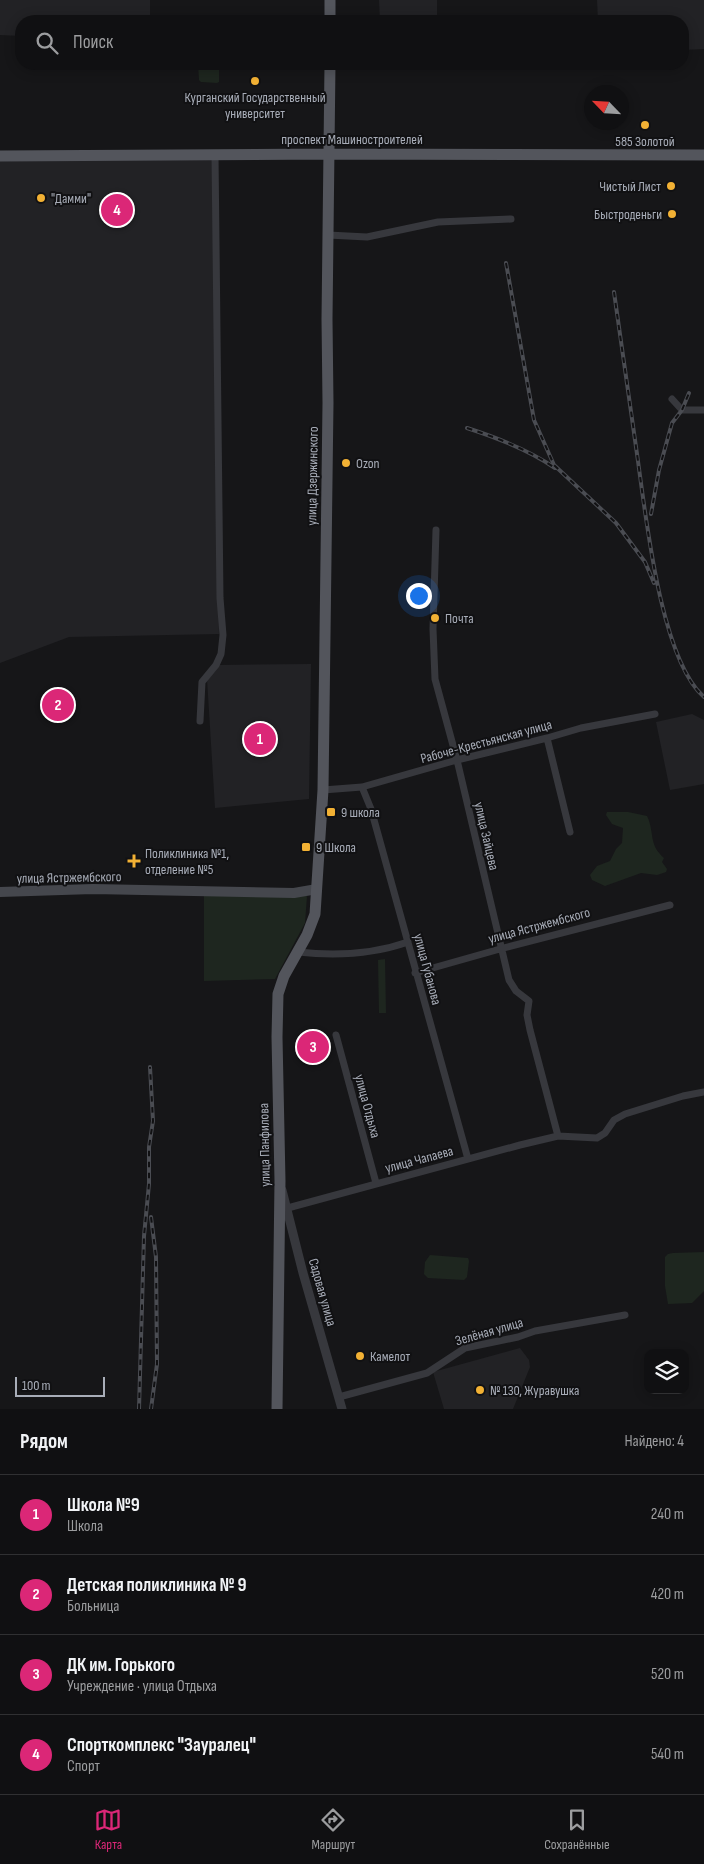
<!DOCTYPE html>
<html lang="ru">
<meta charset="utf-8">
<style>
:root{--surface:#101012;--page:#19191b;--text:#f1f3f6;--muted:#9c9d9f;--line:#303032;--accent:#db2777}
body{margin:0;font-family:"Sofia Sans Condensed",sans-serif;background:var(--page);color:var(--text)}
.controls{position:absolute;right:15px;bottom:15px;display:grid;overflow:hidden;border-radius:10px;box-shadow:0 2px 12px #0003}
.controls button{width:45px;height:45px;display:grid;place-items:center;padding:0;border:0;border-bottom:1px solid var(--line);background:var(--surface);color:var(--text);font:25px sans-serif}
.compass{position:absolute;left:584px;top:85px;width:45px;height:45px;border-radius:50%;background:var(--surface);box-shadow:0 2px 12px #0003;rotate:295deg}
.scale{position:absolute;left:15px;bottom:12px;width:90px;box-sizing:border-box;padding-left:5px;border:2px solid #a8adb8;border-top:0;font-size:14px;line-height:18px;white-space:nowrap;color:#a8adb8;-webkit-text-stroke:4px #111113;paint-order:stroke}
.you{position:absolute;left:418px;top:595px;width:18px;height:18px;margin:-12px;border:4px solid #fff;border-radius:50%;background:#1a73e8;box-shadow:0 0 0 8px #1a73e833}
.badge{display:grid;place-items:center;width:32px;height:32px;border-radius:50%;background:var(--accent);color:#fff;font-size:16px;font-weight:700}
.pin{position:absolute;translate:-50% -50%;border:2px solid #fff;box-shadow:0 1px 5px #0006}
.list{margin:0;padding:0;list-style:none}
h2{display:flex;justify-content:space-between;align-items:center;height:65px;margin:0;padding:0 20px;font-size:21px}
h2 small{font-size:16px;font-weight:400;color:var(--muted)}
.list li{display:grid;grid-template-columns:32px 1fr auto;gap:15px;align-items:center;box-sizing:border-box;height:80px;padding:0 20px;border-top:1px solid var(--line)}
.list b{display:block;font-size:19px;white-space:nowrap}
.list p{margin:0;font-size:16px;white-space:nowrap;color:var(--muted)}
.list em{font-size:16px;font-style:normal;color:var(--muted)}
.icon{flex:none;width:28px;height:28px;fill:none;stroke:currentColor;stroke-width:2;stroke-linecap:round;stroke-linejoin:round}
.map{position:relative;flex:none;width:704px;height:1409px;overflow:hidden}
.search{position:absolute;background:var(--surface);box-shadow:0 2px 12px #0003;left:15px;right:15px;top:15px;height:55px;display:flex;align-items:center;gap:12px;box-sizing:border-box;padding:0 18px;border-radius:20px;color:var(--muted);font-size:19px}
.sheet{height:385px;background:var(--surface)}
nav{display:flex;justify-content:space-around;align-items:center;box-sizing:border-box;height:70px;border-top:1px solid var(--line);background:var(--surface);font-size:14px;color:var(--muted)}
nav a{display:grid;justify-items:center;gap:2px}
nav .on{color:var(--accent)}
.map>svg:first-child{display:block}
.built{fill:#222225}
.green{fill:#1e261f}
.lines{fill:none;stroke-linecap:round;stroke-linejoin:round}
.minor{stroke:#37383d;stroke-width:7}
.tertiary{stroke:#37383d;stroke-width:9}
.secondary{stroke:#45474d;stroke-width:10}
.primary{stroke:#53555c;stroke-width:11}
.rail-casing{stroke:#4a4c52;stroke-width:4}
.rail{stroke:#111113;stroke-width:2;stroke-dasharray:5.5;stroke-linecap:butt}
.poi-dot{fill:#f2b134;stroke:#111113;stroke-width:2}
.labels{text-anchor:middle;stroke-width:4;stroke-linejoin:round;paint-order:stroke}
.poi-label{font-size:14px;fill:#a8adb8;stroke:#111113;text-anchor:start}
.street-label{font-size:14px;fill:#a8adb8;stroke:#111113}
</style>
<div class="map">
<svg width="704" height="1409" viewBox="0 0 704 1409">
<rect width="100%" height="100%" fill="#161618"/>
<path class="built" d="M0 0H150V21H21V36L0 35Z
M379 0H437V21H380Z
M597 0H704V49L683 50V21H598Z
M212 158 219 634 69 637 0 663V159Z
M311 664 309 799 215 808 207 679 218 665Z
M692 714 704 720V784L670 790 656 722Z
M520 1348 529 1360 530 1367 513 1409H444L433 1372Z"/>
<path class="green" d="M198 64H219V82L217 83 201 82 199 80Z
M607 812H628L647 816C655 833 648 844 664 858L662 862 667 869 666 872 657 875 641 873 605 886 592 880 590 875 597 866 610 861 616 849 622 843 623 828 612 824 606 815Z
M204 891 307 896 305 923 275 979 204 981Z
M385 959 386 1013H379L378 960Z
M704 1252V1291L692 1303 668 1304 665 1286V1257L668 1254 673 1253Z
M430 1255 468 1258 469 1261 467 1277 464 1280 428 1278 424 1274 425 1262Z"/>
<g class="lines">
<path class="minor" d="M328 235 367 237 438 222 511 219
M672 399 682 410H704
M436 530 433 629 435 679 457 760 509 980 516 991 529 1001 527 1015 530 1030 558 1136
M200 721 202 682 216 665 221 654 223 635 220 598 215 155
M547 738 570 832
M362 787 371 809 468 1159
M323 790 362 787 457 760 547 738 581 728 655 714
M298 952C335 956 374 954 408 942
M415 973 500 949 670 905
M336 1035 376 1183
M284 1209 520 1145 558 1136 597 1138 605 1133 614 1120 625 1114 683 1096 704 1092
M339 1397 427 1373 465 1348 518 1337 535 1331 625 1315"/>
<path class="tertiary" d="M282 1190 303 1273 342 1409"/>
<path class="secondary" d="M0 892 93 889 294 893 317 889"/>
<path class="primary" d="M330 0V21
M0 156 329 154 704 155
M277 1409 280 1181 277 1037 278 994 284 976 307 935 315 914 323 790 328 403 327 319 330 64"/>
<g class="rail-casing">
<path id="rail" d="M506 263 534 420 554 465 616 523 645 562 654 583
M614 292C621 344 629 395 636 447 645 507 659 658 704 697
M467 428C498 438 529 450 555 468
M651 514 659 470 672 423 682 410 689 393
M139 1409 144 1236 149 1184V1147L153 1121 150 1067
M151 1409 157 1364 156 1257 151 1217"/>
</g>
<use href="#rail" class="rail"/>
</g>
<g class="poi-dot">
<circle cx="255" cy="81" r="5"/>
<circle cx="645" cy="125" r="5"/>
<circle cx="671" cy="186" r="5"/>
<circle cx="41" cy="198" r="5"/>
<circle cx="672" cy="214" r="5"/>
<circle cx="346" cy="463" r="5"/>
<circle cx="435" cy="618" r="5"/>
<rect x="326" y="807" width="10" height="10" rx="2.5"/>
<rect x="301" y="842" width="10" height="10" rx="2.5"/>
<path d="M131.5 853.5h5v5h5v5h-5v5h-5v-5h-5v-5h5z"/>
<circle cx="360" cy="1356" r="5"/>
<circle cx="480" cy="1390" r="5"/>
</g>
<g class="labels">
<g class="poi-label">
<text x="255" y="102" text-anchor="middle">Курганский Государственный<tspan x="255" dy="16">университет</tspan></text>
<text x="645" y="146" text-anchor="middle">585 Золотой</text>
<text x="661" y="191" text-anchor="end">Чистый Лист</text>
<text x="51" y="203">"Дамми"</text>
<text x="662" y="219" text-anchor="end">Быстроденьги</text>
<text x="356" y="468">Ozon</text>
<text x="445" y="623">Почта</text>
<text x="341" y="817">9 школа</text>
<text x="316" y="852">9 Школа</text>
<text x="145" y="858">Поликлиника №1,<tspan x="145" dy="16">отделение №5</tspan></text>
<text x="370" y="1361">Камелот</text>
<text x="490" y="1395">№ 130, Журавушка</text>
</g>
<g class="street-label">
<text x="352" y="144">проспект Машиностроителей</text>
<text transform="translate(312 476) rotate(-89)" y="5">улица Дзержинского</text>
<text transform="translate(486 741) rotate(-15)" y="5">Рабоче-Крестьянская улица</text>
<text transform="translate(487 836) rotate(77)" y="5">улица Зайцева</text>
<text transform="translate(69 877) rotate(-1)" y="5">улица Ястржембского</text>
<text transform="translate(539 925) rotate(-15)" y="5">улица Ястржембского</text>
<text transform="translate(428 969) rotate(75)" y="5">улица Губанова</text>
<text transform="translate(368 1106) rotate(75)" y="5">улица Отдыха</text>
<text transform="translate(264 1145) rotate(-91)" y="5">улица Панфилова</text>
<text transform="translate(419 1159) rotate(-15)" y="5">улица Чапаева</text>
<text transform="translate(323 1292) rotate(74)" y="5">Садовая улица</text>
<text transform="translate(489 1331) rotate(-16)" y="5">Зелёная улица</text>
</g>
</g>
</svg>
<div class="controls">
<button><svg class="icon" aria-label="layers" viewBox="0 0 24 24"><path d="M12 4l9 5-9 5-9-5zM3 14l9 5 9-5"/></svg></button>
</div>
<svg class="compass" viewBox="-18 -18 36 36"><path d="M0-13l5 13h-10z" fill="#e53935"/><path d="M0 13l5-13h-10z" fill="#9c9d9f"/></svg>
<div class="scale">100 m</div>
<div class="you"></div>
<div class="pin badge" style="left:260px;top:739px">1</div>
<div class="pin badge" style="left:58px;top:705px">2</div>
<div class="pin badge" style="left:313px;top:1047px">3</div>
<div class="pin badge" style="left:117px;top:210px">4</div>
<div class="search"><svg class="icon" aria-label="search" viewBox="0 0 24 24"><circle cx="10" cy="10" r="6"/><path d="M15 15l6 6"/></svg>Поиск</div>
</div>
<section class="sheet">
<h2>Рядом<small>Найдено: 4</small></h2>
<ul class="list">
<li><span class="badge">1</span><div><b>Школа №9</b><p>Школа</p></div><em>240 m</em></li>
<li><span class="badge">2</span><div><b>Детская поликлиника № 9</b><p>Больница</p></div><em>420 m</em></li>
<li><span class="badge">3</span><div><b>ДК им. Горького</b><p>Учреждение · улица Отдыха</p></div><em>520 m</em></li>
<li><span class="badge">4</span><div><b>Спорткомплекс &quot;Зауралец&quot;</b><p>Спорт</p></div><em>540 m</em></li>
</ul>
</section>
<nav>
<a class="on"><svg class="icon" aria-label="map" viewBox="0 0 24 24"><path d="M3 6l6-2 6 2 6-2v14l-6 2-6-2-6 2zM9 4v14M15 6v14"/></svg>Карта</a>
<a><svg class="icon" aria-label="directions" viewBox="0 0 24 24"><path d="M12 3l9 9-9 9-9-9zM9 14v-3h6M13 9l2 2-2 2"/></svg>Маршрут</a>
<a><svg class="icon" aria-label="saved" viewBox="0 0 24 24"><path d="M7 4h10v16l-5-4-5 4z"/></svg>Сохранённые</a>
</nav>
